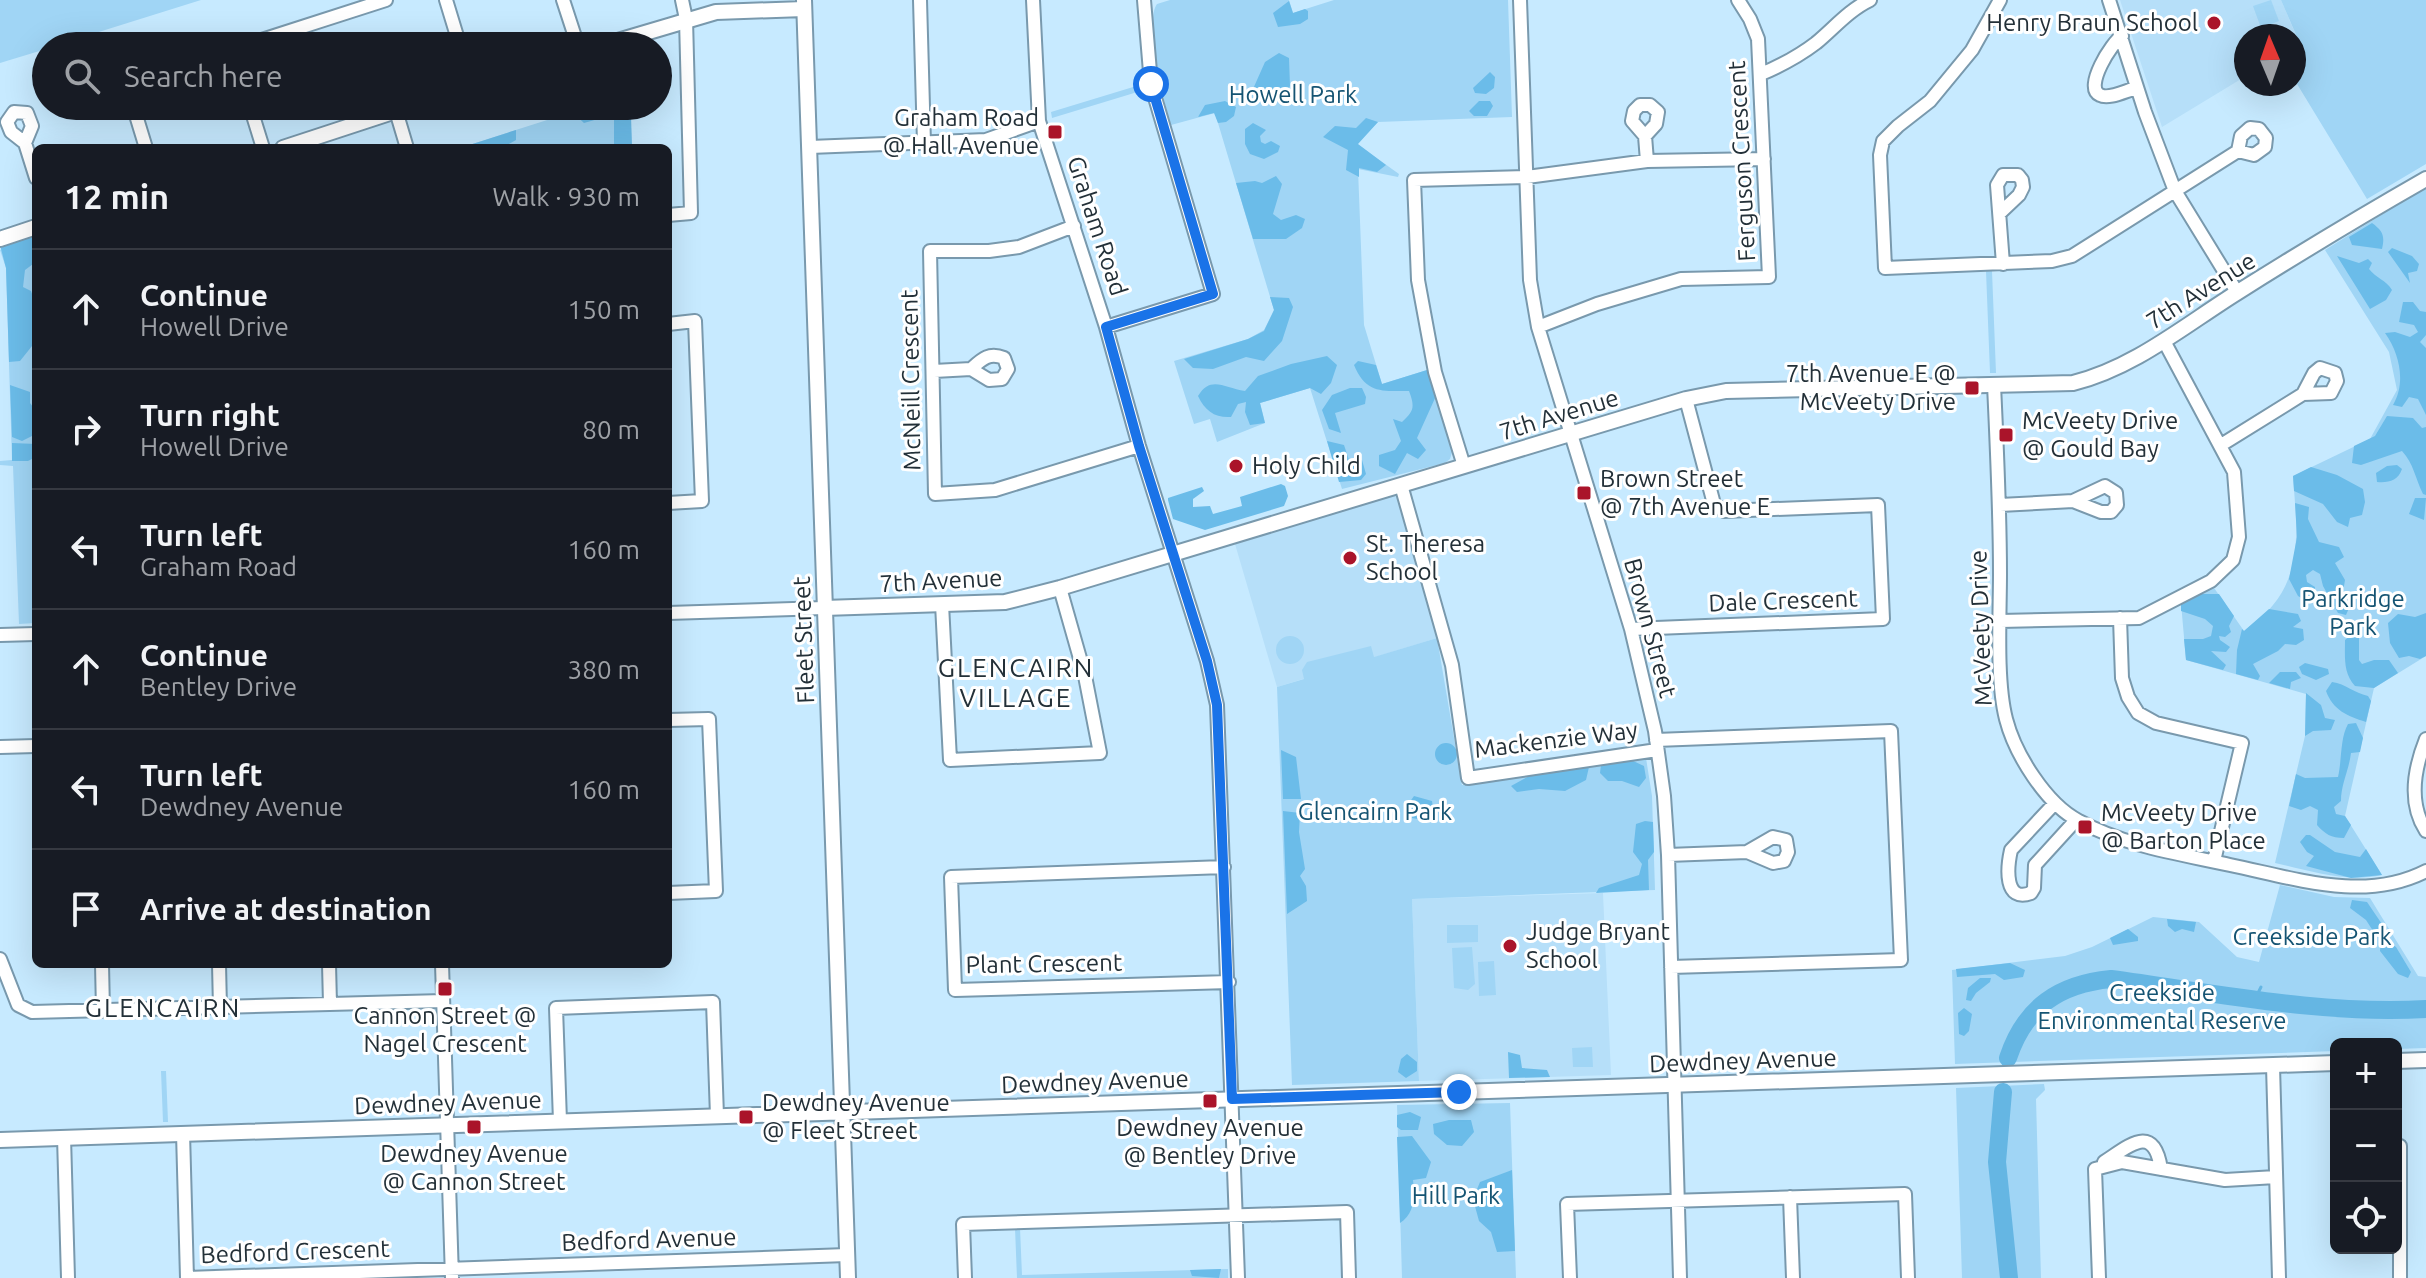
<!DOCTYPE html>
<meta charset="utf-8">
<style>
:root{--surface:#171b24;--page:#20242c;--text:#f1f3f6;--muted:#9ea1a6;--line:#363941}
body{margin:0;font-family:Ubuntu,sans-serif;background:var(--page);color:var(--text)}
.controls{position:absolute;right:24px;bottom:24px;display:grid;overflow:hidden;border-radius:12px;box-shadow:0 8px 32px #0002}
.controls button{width:72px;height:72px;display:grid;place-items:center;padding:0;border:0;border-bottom:2px solid var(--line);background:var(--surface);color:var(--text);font:40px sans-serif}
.compass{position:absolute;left:2234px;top:24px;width:72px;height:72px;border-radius:50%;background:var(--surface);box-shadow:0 8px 32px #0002;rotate:358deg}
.stop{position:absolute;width:24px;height:24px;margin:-18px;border:6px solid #1a73e8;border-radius:50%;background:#fff}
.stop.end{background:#1a73e8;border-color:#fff;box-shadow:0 2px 8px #0008}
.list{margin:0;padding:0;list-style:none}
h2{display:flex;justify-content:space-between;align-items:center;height:104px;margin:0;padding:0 32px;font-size:34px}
h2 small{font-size:26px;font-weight:400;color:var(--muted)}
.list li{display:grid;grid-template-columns:52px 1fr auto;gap:24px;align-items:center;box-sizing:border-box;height:120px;padding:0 32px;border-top:2px solid var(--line)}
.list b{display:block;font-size:30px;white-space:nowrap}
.list p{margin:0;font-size:26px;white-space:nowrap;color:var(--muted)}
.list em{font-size:26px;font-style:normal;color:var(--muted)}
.icon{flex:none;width:44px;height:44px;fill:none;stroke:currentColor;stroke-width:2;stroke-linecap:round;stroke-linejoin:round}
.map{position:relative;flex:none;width:2426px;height:1278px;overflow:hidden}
.search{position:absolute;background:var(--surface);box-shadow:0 8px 32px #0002;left:32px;top:32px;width:640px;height:88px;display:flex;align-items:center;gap:20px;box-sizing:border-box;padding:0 28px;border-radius:44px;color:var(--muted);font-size:30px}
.panel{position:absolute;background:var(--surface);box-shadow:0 8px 32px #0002;left:32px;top:144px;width:640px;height:824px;border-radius:12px}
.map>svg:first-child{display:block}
.built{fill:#b6dff9}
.green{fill:#a0d5f5}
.forest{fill:#6bbce9}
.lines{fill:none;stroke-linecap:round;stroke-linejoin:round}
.stream{stroke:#65b6e3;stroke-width:3}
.river{stroke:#65b6e3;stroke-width:18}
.minor-casing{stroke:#7999ad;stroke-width:16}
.tertiary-casing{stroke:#7999ad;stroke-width:18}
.minor{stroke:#fff;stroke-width:12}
.tertiary{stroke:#fff;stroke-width:14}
.route{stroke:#1a73e8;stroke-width:10}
.poi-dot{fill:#aa142a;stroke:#fff;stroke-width:3}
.labels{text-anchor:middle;stroke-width:6;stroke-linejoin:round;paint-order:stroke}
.poi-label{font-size:24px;fill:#233038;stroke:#fff;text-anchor:start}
.park-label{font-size:24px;fill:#155473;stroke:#fff}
.street-label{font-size:24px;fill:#233038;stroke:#fff}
.neighbourhood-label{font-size:26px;letter-spacing:2px;fill:#233038;stroke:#fff}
</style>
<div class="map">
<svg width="2426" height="1278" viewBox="0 0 2426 1278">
<rect width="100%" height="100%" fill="#c7eaff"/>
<path class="built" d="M2120 0H2281L2300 45 2294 48V36H2246V76L2162 127Z
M1396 494 1437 638 1277 687 1235 544Z
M1603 893 1611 1075 1419 1081 1412 899Z"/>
<path class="green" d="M0 0H201L54 46H46V49L0 63Z
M1170 0H1289L1293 13 1334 0H1508L1512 117 1378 122 1357 144 1399 174 1398 177 1358 169 1364 325 1382 384 1427 370 1453 449 1450 459 1445 463 1342 489 1310 388 1260 403 1265 423 1217 442 1210 419 1194 424 1174 361 1248 339 1264 330 1274 310 1215 113 1171 125C1164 103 1144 21 1157 4Z
M2271 0 2279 21 2261 28 2253 6Z
M2281 0H2426V164L2367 199 2294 79V48L2300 44Z
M1143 84 1144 90 1052 118 1051 112Z
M591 106H630L632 148H460Z
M2426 187V656L2374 688 2345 816 2382 875C2346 883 2311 871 2275 863L2305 736 2306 694 2186 660 2181 603 2212 585 2244 631C2253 623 2265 615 2273 605 2304 568 2296 520 2293 476L2370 439 2397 390 2389 352 2325 250Z
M36 234V623L19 624 13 466 0 465V461L12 460 6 268 0 250Z
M1986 271H1992L1996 373H1990Z
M1276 650a14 14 0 1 1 28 0a14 14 0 1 1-28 0Z
M1437 638 1462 785 1646 758 1652 796 1655 890 1412 899 1419 1081 1292 1085 1277 687 1304 679 1302 670 1307 662 1371 646 1374 657Z
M2280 885 2334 897 2370 898 2418 976 2426 977V1048L2396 1049V1044H2336V1051L1955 1064 1952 970 2065 956 2092 947 2153 917 2199 922 2237 957 2259 962Z
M1447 925H1478V942L1447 943Z
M1472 947 1475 984 1468 990 1454 988 1452 948Z
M1494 961 1496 995 1479 996 1478 962Z
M1592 1047 1593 1067H1573L1572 1048Z
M161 1071H166L168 1122H163Z
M2044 1084 2045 1090 2036 1099 2041 1278H1962L1956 1088Z
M1510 1103 1516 1278H1402L1397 1105Z
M1015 1228H1020L1022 1275 1228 1269V1278H1017Z"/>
<path class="forest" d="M1289 1 1293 13 1305 9 1308 11V19L1300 24 1278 27 1273 13Z
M1279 53 1289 58 1290 86 1283 100H1275L1253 89 1265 62Z
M1490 72 1495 77 1494 88 1486 94 1475 93 1473 88Z
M1225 101 1236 107 1234 116 1226 122 1218 123 1214 113 1198 117 1205 105Z
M1479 101H1490L1493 106 1487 116H1474L1469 111Z
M591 106H625L619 113 584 123 572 112Z
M631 115 632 148H614V120Z
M1366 118 1378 122 1358 144 1386 165 1377 172 1359 168V177L1346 170 1348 150 1323 137 1335 126 1356 128Z
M1253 123 1266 130 1260 136 1261 142 1265 144 1271 141 1280 146 1278 152 1264 159 1250 154 1245 144V129Z
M516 130V140L502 148H460Z
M1276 176 1282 184 1273 214 1281 220 1296 215 1305 219 1302 228 1286 239H1253L1236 183 1255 181 1262 183Z
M2372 223C2383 231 2385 236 2382 249L2352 245 2349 237Z
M36 234V252L33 254V264L25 270 23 287 31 291 36 305V341L20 361 9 362 6 268 0 245Z
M2392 248 2412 256 2419 264 2417 271 2408 273 2410 283 2388 252Z
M2337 256 2359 263 2368 259 2372 263 2369 269C2376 278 2386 280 2392 290L2386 300 2370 309Z
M1270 297 1289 298 1293 307 1282 341 1264 361 1246 357 1213 369 1193 368 1184 359 1248 339 1264 331 1274 310Z
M2403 302H2413L2420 311 2426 312V335L2420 342 2426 348V415L2418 399 2409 397 2402 407 2393 405C2406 383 2400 354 2385 333L2395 332 2410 337 2418 332 2414 325 2399 322Z
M1327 356 1337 365 1331 383 1321 394 1310 388 1260 403 1265 423 1250 425 1245 412 1246 402 1238 404 1231 417C1215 418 1205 411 1198 396 1211 375 1224 388 1245 391L1258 376 1291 364Z
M1358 361 1376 365 1382 384 1427 370 1436 396 1417 438 1426 450 1418 459 1407 453 1395 474 1379 466V455L1395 450 1401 441 1393 419 1402 422C1414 411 1415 407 1409 391 1382 391 1366 394 1354 365Z
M10 385 30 392V403L36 411V434L22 441 12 437Z
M1350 388H1362L1366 397 1365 404 1335 413 1341 433 1329 429 1322 410 1332 395Z
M2387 416 2413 418 2422 428 2426 427V495L2423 494C2415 478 2414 464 2402 451L2361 465 2352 463 2354 446 2375 436Z
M1327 441 1344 445 1350 463 1362 460 1366 474 1361 480 1339 482Z
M12 443 36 444V457L28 461H12Z
M2397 465 2402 469C2398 481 2388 483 2377 482L2376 473 2387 466Z
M2311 467 2337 475 2363 489 2365 502 2362 515 2350 518 2348 527 2337 522 2323 504 2294 491 2293 476Z
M1281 484 1285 486 1288 496 1284 506 1205 530 1173 519 1168 500V498L1202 487 1204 491 1193 499V507L1210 506 1213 514 1242 506 1240 497Z
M2415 498H2426L2424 520 2409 514Z
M2295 503 2309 507 2308 519 2319 542 2339 547 2344 557 2335 563 2345 580 2343 592 2349 608 2346 615 2338 613 2323 586 2320 574 2313 570 2306 575 2307 582 2315 587V599L2307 601 2298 596 2289 579 2297 537Z
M2197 594H2219L2234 616 2229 626 2231 632 2225 637 2219 636 2220 640 2230 647 2226 652 2211 651 2226 665 2223 670 2186 660 2184 639H2203L2211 636 2213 626 2205 619 2181 611V603Z
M2269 609 2298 614 2301 621 2293 627 2303 629 2304 640 2296 645 2285 644 2278 651 2253 664 2260 676 2258 680 2236 674 2237 650 2242 629 2244 631Z
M2426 613V656L2420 659 2409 656 2399 658 2390 643 2388 623 2398 614 2415 617Z
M2349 625 2359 628V660L2362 664 2374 660H2389L2398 673 2374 688 2355 686C2343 673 2345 657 2345 640L2351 635Z
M2305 663 2328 669 2329 674 2316 680 2302 674 2299 667Z
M2280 672H2296L2301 678 2291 682 2290 689 2269 683Z
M2332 682C2346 684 2354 693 2368 696L2371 701 2366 722C2347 716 2333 710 2326 691Z
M2306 693 2321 705 2325 718 2335 720 2331 730 2313 731 2305 736Z
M2356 723 2363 738 2360 752 2351 753C2349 770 2341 784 2341 801L2334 807 2336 814 2345 816 2351 825 2344 838C2331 838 2325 834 2317 825L2318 810 2310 806 2301 810 2289 806 2296 774 2305 778 2338 777C2342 760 2340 738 2348 724Z
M1435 754a11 11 0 1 1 22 0a11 11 0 1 1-22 0Z
M1281 750 1296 757 1301 799H1283Z
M1631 760 1644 766 1646 778 1639 787 1622 781H1608L1600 773 1601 765Z
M1589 767 1586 780 1565 791 1539 789 1517 792 1511 786 1531 775Z
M1414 796 1432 801 1433 808 1423 820 1412 818 1409 803Z
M1283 811 1300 813 1299 832 1305 869 1300 876 1306 886 1307 901 1287 914Z
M1645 821 1653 822 1654 852 1648 860 1649 890 1596 893 1599 888 1639 875 1642 864 1633 852 1636 824Z
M2306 835H2310L2335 852 2360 857 2366 849 2382 875 2351 878 2306 866 2314 856 2307 852 2300 842Z
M2352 900 2367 902 2386 930 2383 936 2375 934 2366 920 2350 908Z
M2167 919 2196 922 2194 932 2182 929 2175 932 2168 926Z
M2128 929 2138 937V941L2113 945 2110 938Z
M2381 940H2385L2396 947 2411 972 2408 978 2398 974 2380 951Z
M2010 963 2025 970 2023 977 2004 980 1995 974 1957 977 1956 969Z
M1980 978H1991L1990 982 1976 993 1971 1001 1966 1000 1968 988Z
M1964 1008 1972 1014 1969 1031 1964 1036 1959 1034 1958 1013Z
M1508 1052 1520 1055 1522 1068 1547 1070 1550 1077 1509 1078Z
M1407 1054 1417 1062V1071L1406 1078 1398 1072 1401 1059Z
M1410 1112 1421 1117 1418 1130H1401L1397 1127V1115Z
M1449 1120H1471L1474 1132 1462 1146 1447 1145 1434 1134 1433 1124Z
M1412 1136 1431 1162 1426 1178 1413 1180C1415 1196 1415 1213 1400 1223L1397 1137Z
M1512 1170 1515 1251 1497 1252 1491 1232 1479 1221 1473 1199 1480 1182Z
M1221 1269 1219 1278 1192 1276 1190 1270Z"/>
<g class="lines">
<path class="stream" d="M2247 997 2258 993 2261 987"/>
<path class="river" d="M2008 1058C2025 1007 2059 984 2111 979 2216 993 2321 1015 2426 1009
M2003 1092 1997 1162 2009 1278"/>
<g class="minor-casing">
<path id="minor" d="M446 0 460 46
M563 0 578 46
M920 0 924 143
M1033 0 1039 121 1106 327 1139 446 1207 661 1217 705 1238 1278
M1520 0 1530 280 1538 327 1631 629 1655 731 1664 796 1668 855 1680 1278
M2000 0 1972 50 1930 101 1898 126 1883 141 1880 155 1885 268 2052 261 2072 256 2238 151
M2109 0 2145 112 2175 191 2237 292
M2122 36C2112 42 2083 88 2100 95 2109 100 2127 90 2137 88
M243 46 386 0
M1761 74C1780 66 1799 56 1816 43 1834 28 1849 10 1870 0
M128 106 135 112 146 148
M250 106 263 148
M396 111 407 148
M2250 128 2259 129 2266 138 2265 147 2254 155 2238 151 2241 136Z
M1645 136 1656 124 1658 112 1650 105H1640L1634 111 1632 121 1645 136 1647 161
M25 143 32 126 27 113 14 112 7 122 11 132 25 143 36 178
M810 147 986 140 1039 121
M2000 213 2019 195 2023 187 2022 180 2018 175H2003L1997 185 2003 264
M668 215 691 213 686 19 682 0
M1074 226 1019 247 989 251H930L935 494 995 490 1139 446
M668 324 695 321 702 501 668 503
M1106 327 1213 294 1151 84 1144 0
M1538 327 1597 304 1681 279 1769 277 1758 39 1750 19 1738 0
M934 371 971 369 989 380 1002 379 1008 369 1004 358C989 352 982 359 971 369
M1994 385C1997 448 2000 511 2000 574 2000 615 1996 680 2006 719 2015 754 2046 804 2079 821 2125 846 2180 854 2230 865 2294 878 2364 903 2426 871
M2221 445 2303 394 2331 393 2337 381 2335 373 2320 368 2314 373 2303 394
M1464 466 1435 372 1418 280 1414 180 1527 177 1647 161 1764 159
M1401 485 1452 665 1468 778 1657 750
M2000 505 2073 501 2105 486 2116 493 2117 505 2111 512H2101L2073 501
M942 604 950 760 1100 753 1085 676 1060 588
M668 613 824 608
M2120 618 2122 678 2128 697 2138 713 2156 723 2242 743 2214 861
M2000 621 2139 618 2211 581 2233 560 2239 537 2234 472 2164 341
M1631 629 1883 619 1878 505 1724 511 1714 504 1686 399
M0 635 36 634
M668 720 709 719 716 891 668 893
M2426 739C2414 769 2408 803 2426 831
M1656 740 1891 731 1901 960 1671 967
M0 747 36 746
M2055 803 2011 850C2007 868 2004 903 2031 893L2034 888 2035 865 2076 820
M1668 855 1747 852 1773 863 1784 861 1788 852 1786 840 1773 837 1747 852
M1224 867 951 877 955 990 1229 982
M0 959 18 1005 32 1012 443 1001
M102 964 103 1011
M219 964 220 1008
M329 964 330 1004
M442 964 452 1278
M2273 1066 2279 1278
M560 1121 556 1008 713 1002 717 1116
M183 1133 187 1278 847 1255
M64 1137 68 1278
M2400 1146V1278
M2104 1162C2130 1145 2154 1123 2161 1169
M2095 1169 2122 1162 2225 1180 2276 1177
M2095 1169 2099 1278
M1790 1197 1793 1278
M965 1278 963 1224 1347 1212 1349 1278
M1570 1278 1567 1204 1905 1194 1908 1278"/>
</g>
<g class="tertiary-casing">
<path id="tertiary" d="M804 0 848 1278
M601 46 716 12 804 9
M283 148 411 106
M0 239 36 227
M824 608 1005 602 1060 588 1686 399 1726 391 2073 383C2134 368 2185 325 2238 292 2300 253 2363 215 2426 179
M2396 1061 2426 1060
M0 1140 2336 1063"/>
</g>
<use href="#minor" class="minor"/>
<use href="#tertiary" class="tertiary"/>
</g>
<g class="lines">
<path class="route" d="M1151 84 1213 294 1106 327 1139 446 1207 661 1217 705 1232 1099 1459 1092"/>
</g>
<g class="poi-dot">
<circle cx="2214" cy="23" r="8"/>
<rect x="1047" y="124" width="16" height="16" rx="4"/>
<rect x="1964" y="380" width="16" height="16" rx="4"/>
<rect x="1998" y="427" width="16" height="16" rx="4"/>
<circle cx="1236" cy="466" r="8"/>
<rect x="1576" y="485" width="16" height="16" rx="4"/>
<circle cx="1350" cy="558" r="8"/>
<rect x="2077" y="819" width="16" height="16" rx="4"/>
<circle cx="1510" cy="946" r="8"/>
<rect x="437" y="981" width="16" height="16" rx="4"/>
<rect x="1202" y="1093" width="16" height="16" rx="4"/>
<rect x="738" y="1109" width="16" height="16" rx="4"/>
<rect x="466" y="1119" width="16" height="16" rx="4"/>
</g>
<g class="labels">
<g class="poi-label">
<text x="2198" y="31" text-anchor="end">Henry Braun School</text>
<text x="1039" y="126" text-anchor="end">Graham Road<tspan x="1039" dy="28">@ Hall Avenue</tspan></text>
<text x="1956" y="382" text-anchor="end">7th Avenue E @<tspan x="1956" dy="28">McVeety Drive</tspan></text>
<text x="2022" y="429">McVeety Drive<tspan x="2022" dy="28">@ Gould Bay</tspan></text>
<text x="1252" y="474">Holy Child</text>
<text x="1600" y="487">Brown Street<tspan x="1600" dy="28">@ 7th Avenue E</tspan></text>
<text x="1366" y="552">St. Theresa<tspan x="1366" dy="28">School</tspan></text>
<text x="2101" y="821">McVeety Drive<tspan x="2101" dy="28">@ Barton Place</tspan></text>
<text x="1526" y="940">Judge Bryant<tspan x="1526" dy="28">School</tspan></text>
<text x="445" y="1024" text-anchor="middle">Cannon Street @<tspan x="445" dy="28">Nagel Crescent</tspan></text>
<text x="762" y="1111">Dewdney Avenue<tspan x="762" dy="28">@ Fleet Street</tspan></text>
<text x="1210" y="1136" text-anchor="middle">Dewdney Avenue<tspan x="1210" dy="28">@ Bentley Drive</tspan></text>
<text x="474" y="1162" text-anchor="middle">Dewdney Avenue<tspan x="474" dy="28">@ Cannon Street</tspan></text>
</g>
<g class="park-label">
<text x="1293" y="103">Howell Park</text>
<text x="2353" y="607">Parkridge<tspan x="2353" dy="28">Park</tspan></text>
<text x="1375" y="820">Glencairn Park</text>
<text x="2312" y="945">Creekside Park</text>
<text x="2162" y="1001">Creekside<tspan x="2162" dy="28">Environmental Reserve</tspan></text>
<text x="1456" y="1204">Hill Park</text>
</g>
<g class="street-label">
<text transform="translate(1742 161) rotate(-93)" y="8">Ferguson Crescent</text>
<text transform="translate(1097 226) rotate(72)" y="8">Graham Road</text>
<text transform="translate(2201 291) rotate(-32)" y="8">7th Avenue</text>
<text transform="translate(911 380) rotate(-91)" y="8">McNeill Crescent</text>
<text transform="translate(1559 415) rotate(-17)" y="8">7th Avenue</text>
<text transform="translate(941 581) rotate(-3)" y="8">7th Avenue</text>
<text transform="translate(1783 601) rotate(-2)" y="8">Dale Crescent</text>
<text transform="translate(1650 628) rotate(75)" y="8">Brown Street</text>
<text transform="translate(1981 628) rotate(-92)" y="8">McVeety Drive</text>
<text transform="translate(804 640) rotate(-92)" y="8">Fleet Street</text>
<text transform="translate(1556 740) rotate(-7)" y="8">Mackenzie Way</text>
<text transform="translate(1044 964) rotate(-1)" y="8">Plant Crescent</text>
<text transform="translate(1743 1061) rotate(-2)" y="8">Dewdney Avenue</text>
<text transform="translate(1095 1082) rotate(-2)" y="8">Dewdney Avenue</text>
<text transform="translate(448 1103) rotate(-2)" y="8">Dewdney Avenue</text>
<text transform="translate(649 1240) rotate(-2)" y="8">Bedford Avenue</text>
<text transform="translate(295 1252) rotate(-2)" y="8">Bedford Crescent</text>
</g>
<g class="neighbourhood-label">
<text x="1016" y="677">GLENCAIRN<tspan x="1016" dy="30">VILLAGE</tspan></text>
<text x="163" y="1017">GLENCAIRN</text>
</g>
</g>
</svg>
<div class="controls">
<button>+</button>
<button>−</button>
<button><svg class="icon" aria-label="locate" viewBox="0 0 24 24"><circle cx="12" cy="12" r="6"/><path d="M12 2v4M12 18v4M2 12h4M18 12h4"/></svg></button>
</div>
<svg class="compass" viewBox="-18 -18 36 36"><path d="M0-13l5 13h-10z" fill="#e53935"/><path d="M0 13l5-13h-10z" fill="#9ea1a6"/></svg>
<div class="stop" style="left:1151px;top:84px"></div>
<div class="stop end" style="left:1459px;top:1092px"></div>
<div class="search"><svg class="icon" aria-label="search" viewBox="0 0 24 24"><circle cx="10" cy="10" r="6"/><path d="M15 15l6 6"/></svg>Search here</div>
<section class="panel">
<h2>12 min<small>Walk · 930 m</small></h2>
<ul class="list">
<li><svg class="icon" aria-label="ahead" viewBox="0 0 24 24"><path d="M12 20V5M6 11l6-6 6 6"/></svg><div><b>Continue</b><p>Howell Drive</p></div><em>150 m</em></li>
<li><svg class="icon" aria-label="right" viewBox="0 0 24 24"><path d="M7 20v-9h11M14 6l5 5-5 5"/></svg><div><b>Turn right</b><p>Howell Drive</p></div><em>80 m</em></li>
<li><svg class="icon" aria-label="left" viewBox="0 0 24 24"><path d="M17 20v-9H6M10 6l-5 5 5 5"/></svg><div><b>Turn left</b><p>Graham Road</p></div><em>160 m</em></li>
<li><svg class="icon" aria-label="ahead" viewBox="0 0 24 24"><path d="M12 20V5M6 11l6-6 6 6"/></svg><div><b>Continue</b><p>Bentley Drive</p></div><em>380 m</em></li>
<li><svg class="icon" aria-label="left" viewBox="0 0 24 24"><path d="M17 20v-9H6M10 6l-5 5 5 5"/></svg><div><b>Turn left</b><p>Dewdney Avenue</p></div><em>160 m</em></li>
<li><svg class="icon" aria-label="arrive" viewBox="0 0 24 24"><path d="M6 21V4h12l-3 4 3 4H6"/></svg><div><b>Arrive at destination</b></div></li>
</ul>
</section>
</div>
